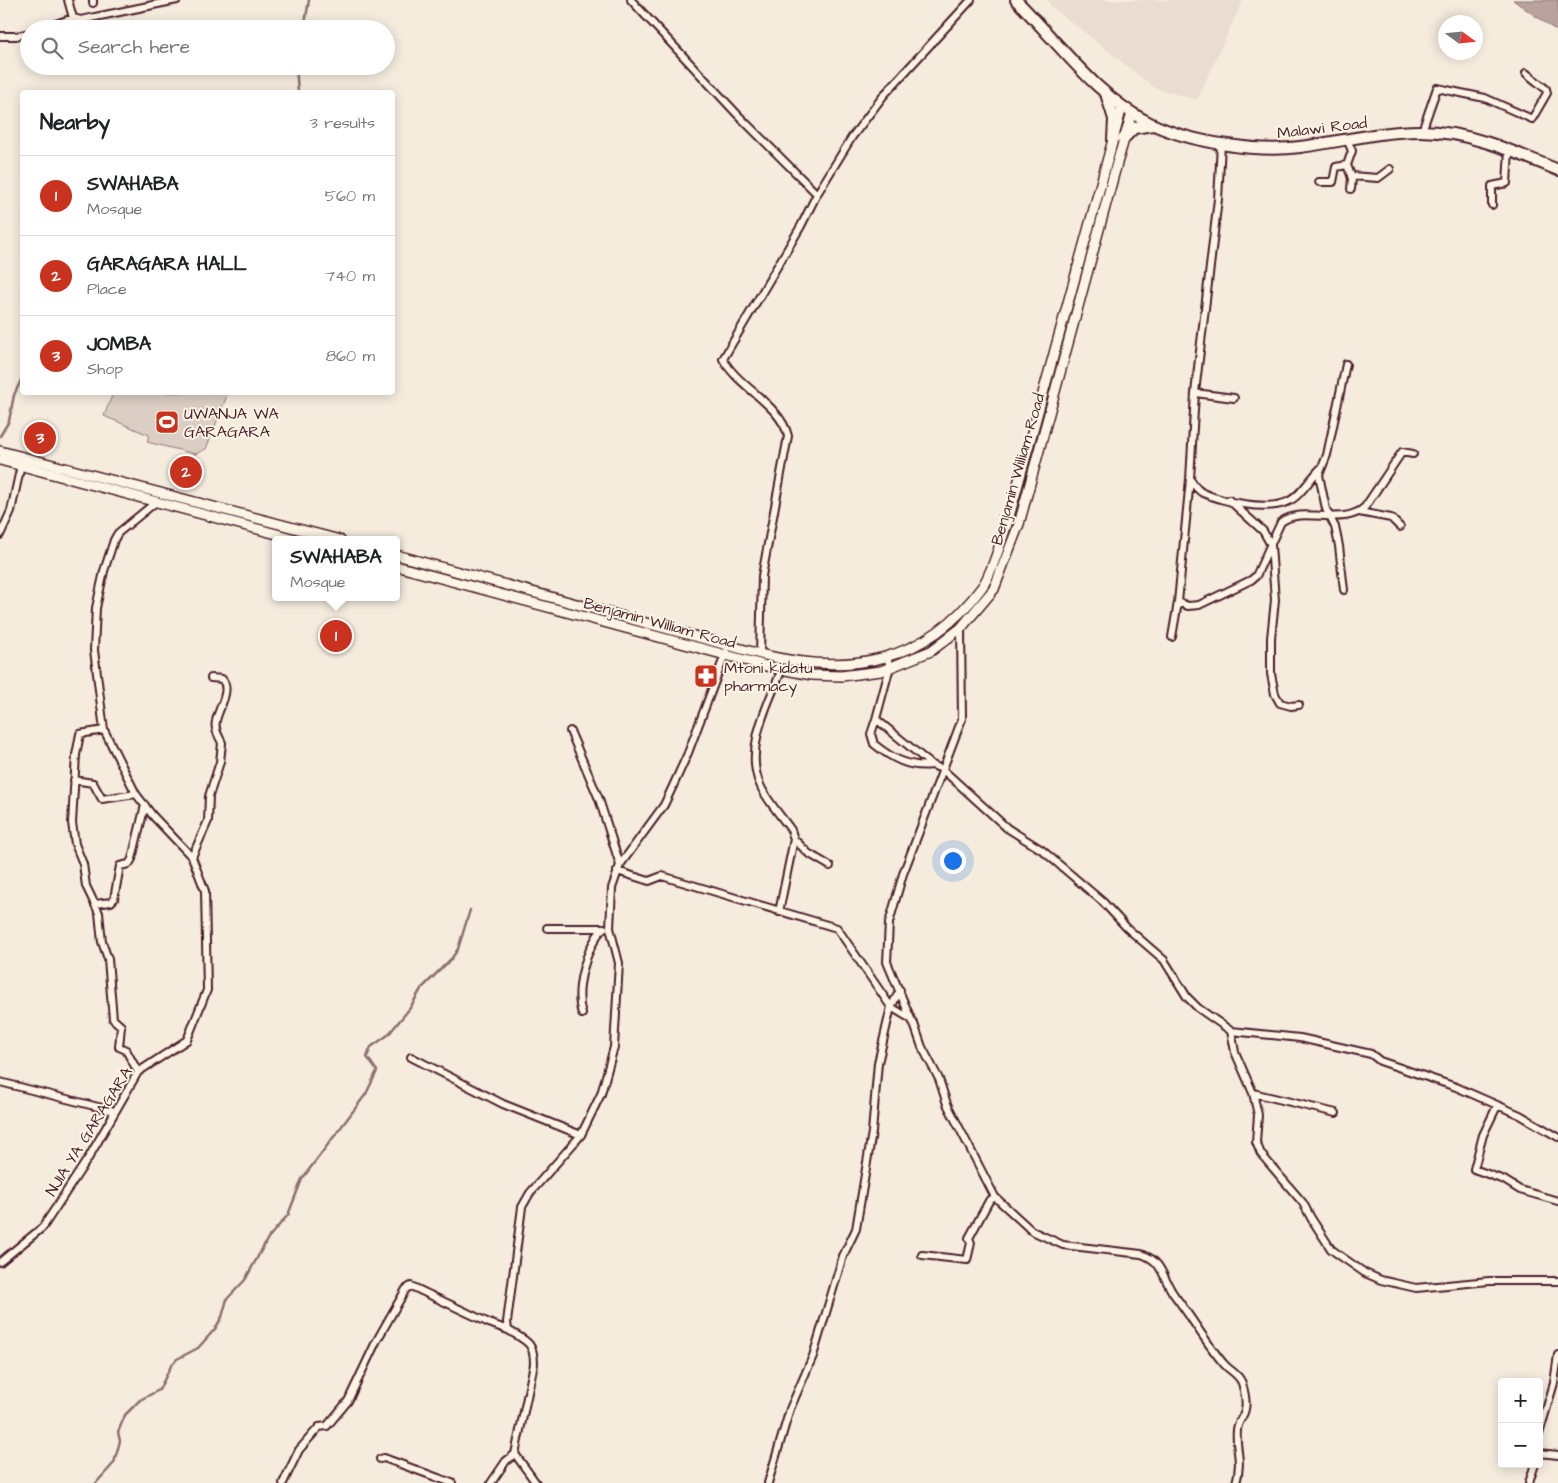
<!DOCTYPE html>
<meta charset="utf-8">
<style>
:root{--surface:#fff;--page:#f2f2f2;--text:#202124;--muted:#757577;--line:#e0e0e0;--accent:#c8321e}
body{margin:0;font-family:"Architects Daughter",sans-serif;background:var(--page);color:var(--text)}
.controls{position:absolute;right:15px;bottom:15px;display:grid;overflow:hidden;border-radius:5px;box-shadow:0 2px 12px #0003}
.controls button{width:45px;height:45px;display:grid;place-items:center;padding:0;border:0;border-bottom:1px solid var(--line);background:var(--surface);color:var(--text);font:25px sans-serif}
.compass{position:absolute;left:1438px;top:15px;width:45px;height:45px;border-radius:50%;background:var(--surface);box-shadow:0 2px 12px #0003;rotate:105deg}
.you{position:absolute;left:952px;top:860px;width:18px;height:18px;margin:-12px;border:4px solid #fff;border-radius:50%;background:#1a73e8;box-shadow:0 0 0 8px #1a73e833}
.badge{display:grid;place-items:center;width:32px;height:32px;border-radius:50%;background:var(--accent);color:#fff;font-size:16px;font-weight:700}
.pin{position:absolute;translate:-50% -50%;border:2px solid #fff;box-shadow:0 1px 5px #0006}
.popup{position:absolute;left:272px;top:536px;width:128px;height:65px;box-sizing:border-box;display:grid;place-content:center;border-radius:5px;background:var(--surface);filter:drop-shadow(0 1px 4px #0005);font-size:16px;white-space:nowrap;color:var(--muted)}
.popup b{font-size:19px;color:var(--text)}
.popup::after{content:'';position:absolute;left:50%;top:100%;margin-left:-10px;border:10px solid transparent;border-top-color:var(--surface)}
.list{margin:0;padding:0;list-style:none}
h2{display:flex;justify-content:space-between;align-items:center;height:65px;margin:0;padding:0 20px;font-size:21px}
h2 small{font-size:16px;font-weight:400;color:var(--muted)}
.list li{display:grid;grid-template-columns:32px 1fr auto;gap:15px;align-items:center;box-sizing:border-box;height:80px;padding:0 20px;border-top:1px solid var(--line)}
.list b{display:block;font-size:19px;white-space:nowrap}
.list p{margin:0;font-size:16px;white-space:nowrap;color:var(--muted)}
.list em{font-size:16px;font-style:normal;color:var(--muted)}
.icon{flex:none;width:28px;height:28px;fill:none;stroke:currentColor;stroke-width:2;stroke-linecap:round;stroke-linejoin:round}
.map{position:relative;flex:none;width:1558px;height:1483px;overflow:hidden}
.search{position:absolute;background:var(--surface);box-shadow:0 2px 12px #0003;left:20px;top:20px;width:375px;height:55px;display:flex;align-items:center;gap:12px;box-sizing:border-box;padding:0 18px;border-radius:28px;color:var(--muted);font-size:19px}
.panel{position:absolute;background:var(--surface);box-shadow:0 2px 12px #0003;left:20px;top:90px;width:375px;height:305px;border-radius:5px}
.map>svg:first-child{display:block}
.built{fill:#e8ddd0}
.green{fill:#dbcec4;stroke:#927678}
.water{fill:#b8a39e;stroke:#8c6e70}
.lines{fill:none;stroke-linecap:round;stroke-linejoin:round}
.stream{stroke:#8c6e70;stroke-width:2.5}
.minor-casing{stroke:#4a1f2b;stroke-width:10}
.secondary-casing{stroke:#4a1f2b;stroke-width:12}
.primary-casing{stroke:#4a1f2b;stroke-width:14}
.minor{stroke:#fcf5e5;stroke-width:6}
.secondary{stroke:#fcf5e5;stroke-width:9}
.primary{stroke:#fcf5e5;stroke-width:10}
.labels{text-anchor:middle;stroke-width:4;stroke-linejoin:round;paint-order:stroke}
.street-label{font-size:16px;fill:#4a1f2b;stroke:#fcf5e5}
.poi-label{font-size:16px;fill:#4a1f2b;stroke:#fcf5e5;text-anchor:start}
</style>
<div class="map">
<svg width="1558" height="1483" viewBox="0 0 1558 1483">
<rect width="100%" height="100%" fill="#f5ecde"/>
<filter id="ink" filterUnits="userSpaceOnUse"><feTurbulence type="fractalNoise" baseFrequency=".02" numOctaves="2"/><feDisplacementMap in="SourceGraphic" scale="10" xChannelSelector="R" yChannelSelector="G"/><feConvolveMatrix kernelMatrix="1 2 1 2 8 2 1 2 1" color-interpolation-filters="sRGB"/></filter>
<g filter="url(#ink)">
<path class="built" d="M1047 0H1243L1197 100 1155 88 1051 6Z"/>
<path class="green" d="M113 393V392L228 393 206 449 195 454 147 442 149 435 104 416Z"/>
<path class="water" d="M1513 0H1558V32Z"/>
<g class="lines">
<path class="stream" d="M304 29 309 0
M296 66 298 92
M0 436 9 421 14 395 22 378
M96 1483 114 1463 120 1441 118 1432 125 1415 140 1400 159 1390 171 1366 177 1359 198 1348 215 1329 222 1317 227 1299 245 1280 268 1238 288 1215 302 1179 366 1094 377 1071 367 1057 371 1047 388 1035 410 1008 421 989 452 958 458 949 470 910"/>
<g class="minor-casing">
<path id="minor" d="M68 0 73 18
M93 0V3
M631 0 737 114 817 194
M41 29 73 18 81 20 177 0
M0 36H16L29 33
M1422 131 1437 88 1485 98 1532 119 1547 93 1546 89 1526 73
M1347 139 1352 151 1347 165 1352 178 1351 189
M1351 176 1378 178 1390 169
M1319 182H1333L1336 167 1347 165
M1492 205V186L1507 183 1509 150
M1195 393 1234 398
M1190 479C1194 485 1197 490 1203 493 1224 502 1266 511 1287 502 1300 497 1310 479 1320 469
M1229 500 1263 531 1271 545 1275 600 1271 638V674L1275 694 1280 703 1291 706 1299 705
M1359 512 1391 518 1400 527
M0 535 11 511 21 465
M1344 590 1339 546 1335 527 1326 509 1319 475 1327 455 1346 364
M1178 602 1188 606 1199 605 1251 580 1256 576 1281 522C1304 505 1342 528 1365 507L1402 452 1413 454
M1172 637 1178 602 1190 479 1195 393 1218 199 1221 144
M760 654 762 576 788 436C781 405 738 387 723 359L801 226 817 194 852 137 884 95 971 0
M887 657 890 667 876 719 932 765 942 769 1007 828 1042 850 1103 902 1127 928 1164 960 1187 997 1198 1008 1231 1031 1300 1038 1371 1054 1380 1061 1456 1087 1520 1115 1558 1137
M876 719 871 734 874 744C891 758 909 768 932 765
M104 730 80 734 76 755 72 823 75 844 83 864 86 886 99 913 102 942 108 959 113 1019 121 1026 119 1047 126 1050 138 1072
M570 731 599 799 620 865
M74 780 93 783 102 799 136 794
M794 839 808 853 830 866
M192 857 208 821 209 796 220 762 222 743C219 736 214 730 216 721 218 709 232 690 222 679L211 678
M617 871 649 881 662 876 837 928 891 1007 878 1063 872 1132 856 1229 843 1256 813 1356 790 1409 768 1483
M95 904 111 902 114 899 120 866 129 864 132 859 145 805
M779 912 794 839 791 830C782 817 768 802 761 787 743 750 768 704 782 669
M547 928H604
M900 990 891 1007 911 1019 914 1024 922 1047 939 1079 947 1104 995 1197 1032 1231 1063 1245 1141 1254C1164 1261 1162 1279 1175 1296 1192 1318 1206 1343 1224 1364 1231 1372 1238 1373 1242 1383 1244 1390 1247 1402 1245 1409 1244 1417 1237 1422 1237 1430 1235 1450 1243 1459 1236 1483
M582 1014C574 989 586 948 603 928
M911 1019 887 962 889 923 903 874 962 719 961 628
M1231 1031 1235 1052 1253 1093 1258 1115 1256 1142 1261 1154 1303 1203 1311 1218 1331 1249 1339 1255 1365 1273 1381 1280 1416 1288 1489 1281H1558
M411 1057 503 1104 581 1135
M0 1082 114 1111
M1253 1093 1336 1113
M1497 1106 1483 1135 1474 1169 1504 1180 1520 1190 1558 1201
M922 1255 967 1260 971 1243 969 1238 989 1201 995 1197
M0 1262 43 1227 89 1157 138 1072 187 1040 207 990 205 891 192 857 153 816 136 794 104 730 94 650 96 608 104 571 114 540 118 533 156 502
M1539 1434 1554 1383 1558 1355
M1539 1453 1558 1455
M380 1459 384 1458 452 1483
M283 1483 299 1450 319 1427 327 1426 348 1401 376 1342 406 1289 411 1286 489 1323 508 1330
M491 1483 506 1461 515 1454
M536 1483 515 1454 534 1364C534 1342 526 1341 508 1330L507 1322 522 1207 530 1193 581 1135 601 1094 614 1047 619 963 610 928 612 888 620 865 664 805 673 786 688 753 726 652
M1529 1483 1535 1464"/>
</g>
<g class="secondary-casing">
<path id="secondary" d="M0 451 340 540
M0 460 299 540
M396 555 760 654C848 676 926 664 982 587 992 574 1001 540 1007 524L1122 107
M396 566 770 667 812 675 841 676 881 671 931 651 961 628 994 589 1019 524 1117 163 1132 113"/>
</g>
<g class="primary-casing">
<path id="primary" d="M1016 0C1058 42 1098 99 1152 124 1190 142 1258 153 1300 147 1340 142 1380 131 1420 131 1468 131 1515 152 1558 170
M1107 97 1114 119 1113 140
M1123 139 1134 128 1153 125"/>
</g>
<use href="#minor" class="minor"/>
<use href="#secondary" class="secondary"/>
<use href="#primary" class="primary"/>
</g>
</g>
<defs>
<g id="stadium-square" transform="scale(1.25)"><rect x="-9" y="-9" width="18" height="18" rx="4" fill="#c8321e" stroke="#fcf5e5"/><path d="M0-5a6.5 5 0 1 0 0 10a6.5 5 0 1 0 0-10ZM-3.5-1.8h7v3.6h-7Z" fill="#fff"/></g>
<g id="pharmacy-square" transform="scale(1.25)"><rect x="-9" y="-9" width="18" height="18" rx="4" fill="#c8321e" stroke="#fcf5e5"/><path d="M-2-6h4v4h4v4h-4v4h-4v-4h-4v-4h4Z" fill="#fff"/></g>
</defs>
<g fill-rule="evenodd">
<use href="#stadium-square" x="167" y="422"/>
<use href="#pharmacy-square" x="706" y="676"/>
</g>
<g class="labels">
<g class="street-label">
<text transform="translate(1322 127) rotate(-7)" y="6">Malawi Road</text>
<text transform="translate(1017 469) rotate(-74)" y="6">Benjamin William Road</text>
<text transform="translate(660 622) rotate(15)" y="6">Benjamin William Road</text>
<text transform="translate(88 1131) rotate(-58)" y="6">NJIA YA GARAGARA</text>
</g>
<g class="poi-label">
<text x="184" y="419">UWANJA WA<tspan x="184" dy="18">GARAGARA</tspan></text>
<text x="724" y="673">Mtoni kidatu<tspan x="724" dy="18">pharmacy</tspan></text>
</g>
</g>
</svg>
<div class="controls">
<button>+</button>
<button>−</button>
</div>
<svg class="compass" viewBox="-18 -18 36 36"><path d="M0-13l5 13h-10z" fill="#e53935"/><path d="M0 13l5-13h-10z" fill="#757577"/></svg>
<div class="you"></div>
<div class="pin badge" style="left:336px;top:636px">1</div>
<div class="popup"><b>SWAHABA</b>Mosque</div>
<div class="pin badge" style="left:186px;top:472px">2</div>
<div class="pin badge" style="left:40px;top:438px">3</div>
<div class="search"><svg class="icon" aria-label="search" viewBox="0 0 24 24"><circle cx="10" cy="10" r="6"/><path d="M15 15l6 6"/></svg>Search here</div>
<section class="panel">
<h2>Nearby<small>3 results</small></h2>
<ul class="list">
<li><span class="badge">1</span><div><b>SWAHABA</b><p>Mosque</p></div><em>560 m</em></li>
<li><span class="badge">2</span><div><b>GARAGARA HALL</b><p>Place</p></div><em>740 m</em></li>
<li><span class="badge">3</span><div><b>JOMBA</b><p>Shop</p></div><em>860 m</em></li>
</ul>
</section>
</div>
